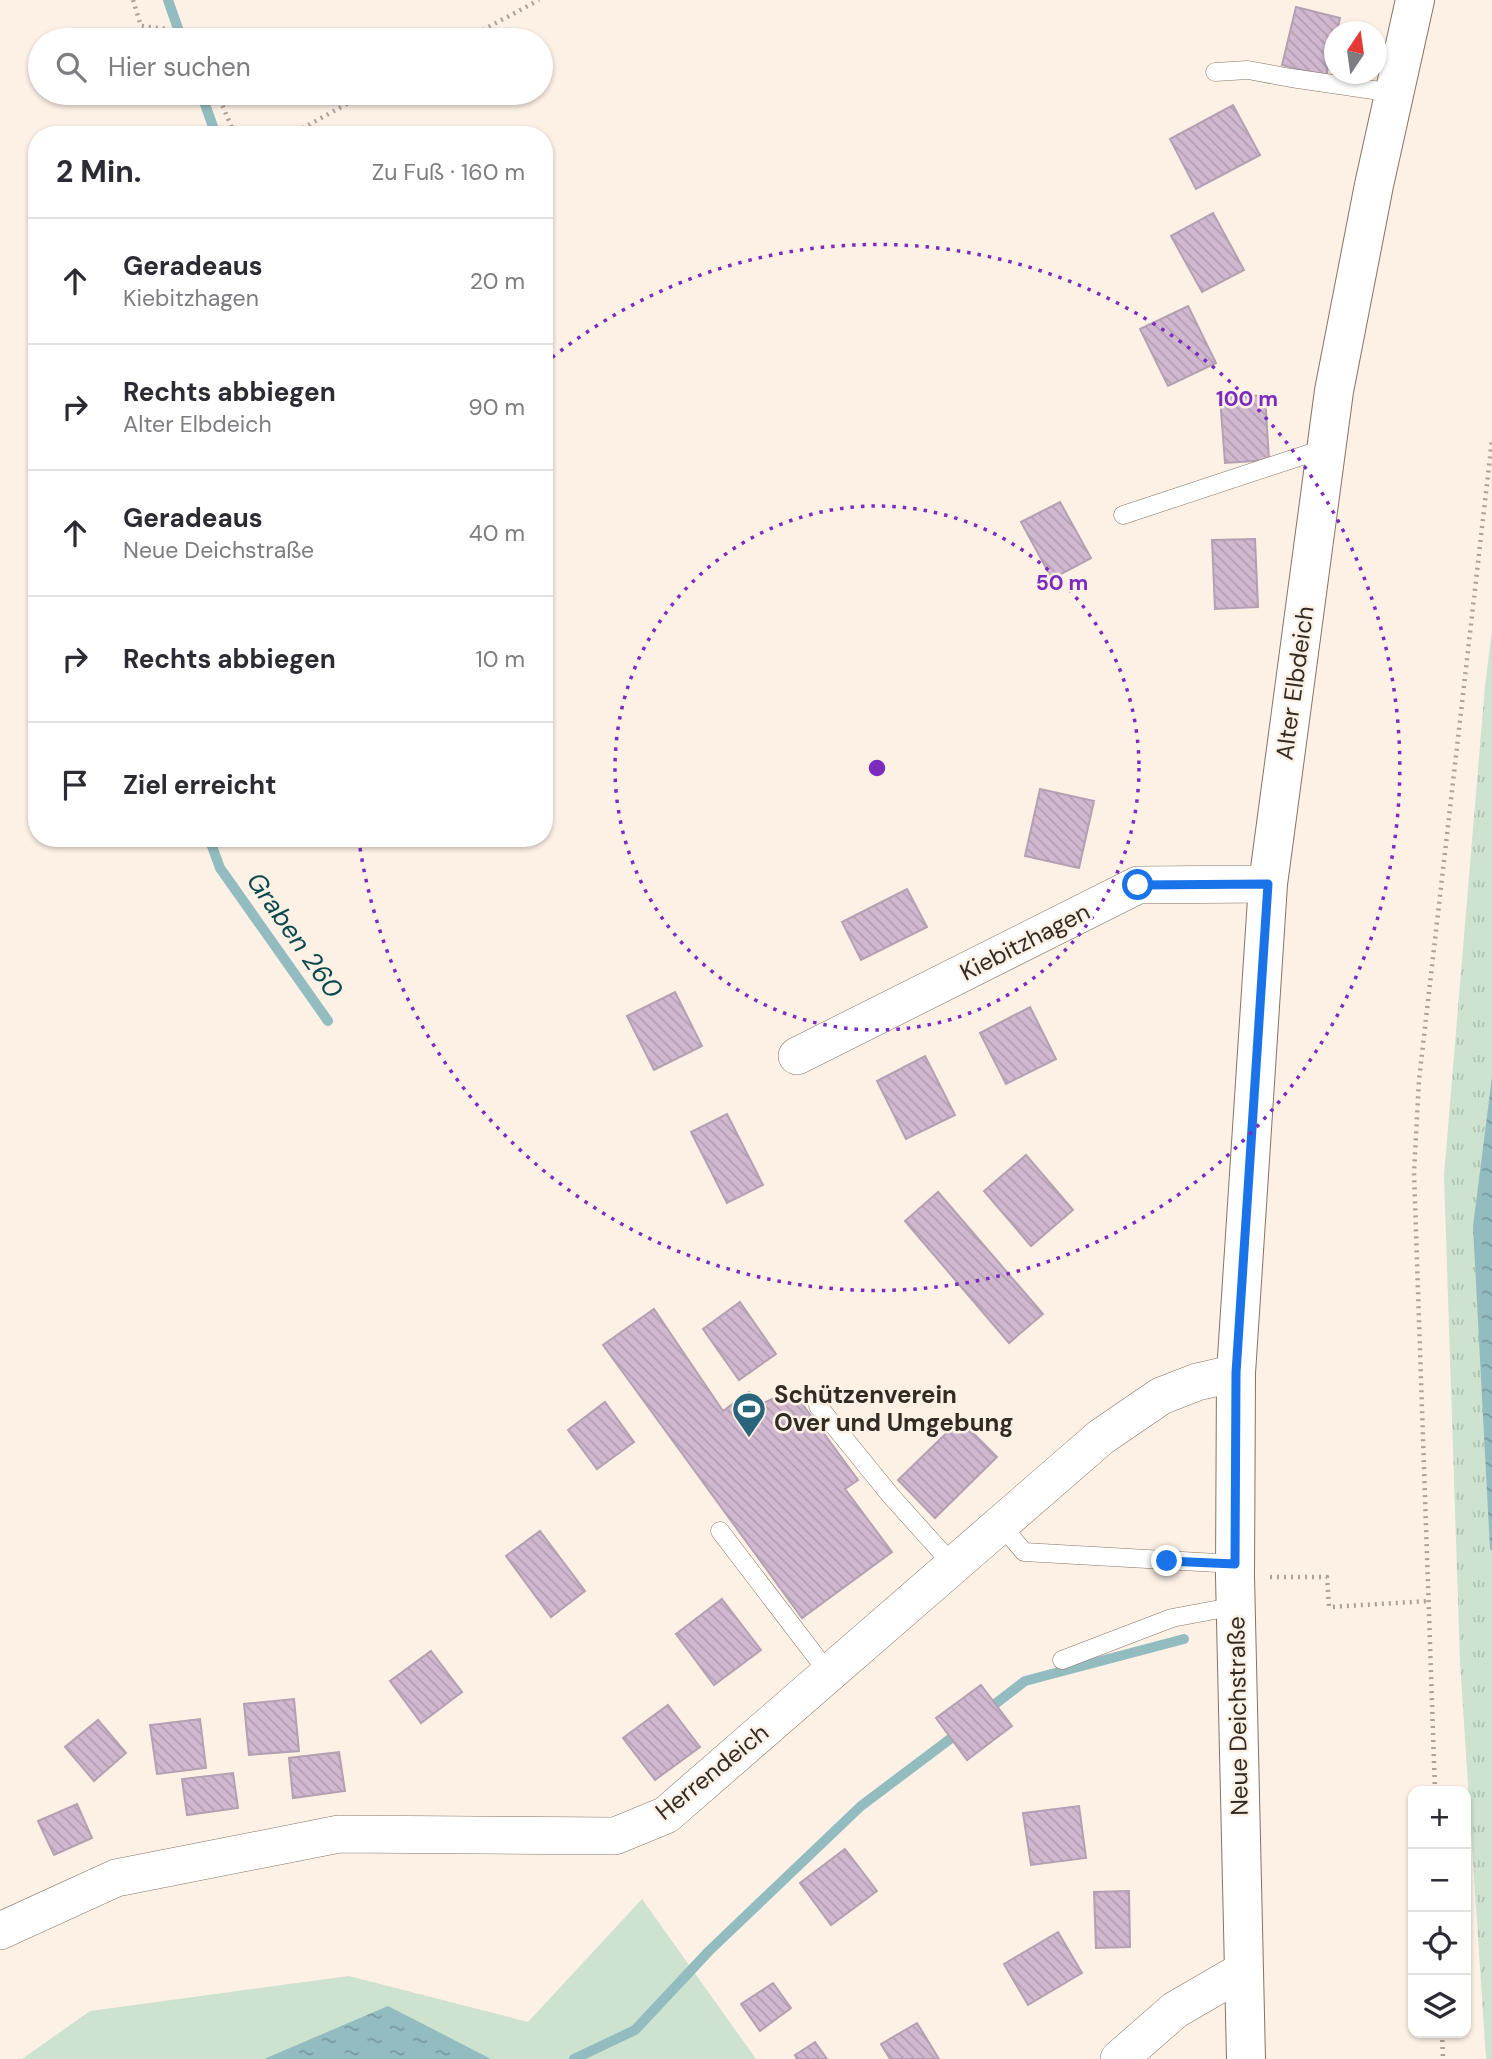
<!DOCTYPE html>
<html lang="de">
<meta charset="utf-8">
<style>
:root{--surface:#fff;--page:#f7f7f7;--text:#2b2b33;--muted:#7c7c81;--line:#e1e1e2}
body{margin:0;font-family:"DM Sans",sans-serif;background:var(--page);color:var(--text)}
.controls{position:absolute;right:21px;bottom:21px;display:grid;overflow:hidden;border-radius:14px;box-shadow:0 2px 5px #0004}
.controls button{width:63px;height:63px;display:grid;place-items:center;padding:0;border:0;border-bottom:2px solid var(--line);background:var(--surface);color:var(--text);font:35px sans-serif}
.compass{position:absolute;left:1324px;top:21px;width:63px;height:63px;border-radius:50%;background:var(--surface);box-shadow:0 2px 5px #0004;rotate:13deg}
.stop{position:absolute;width:21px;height:21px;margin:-16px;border:5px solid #1a73e8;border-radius:50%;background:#fff}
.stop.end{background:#1a73e8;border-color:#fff;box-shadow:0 2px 7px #0008}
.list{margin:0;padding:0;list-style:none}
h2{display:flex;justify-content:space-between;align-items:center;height:91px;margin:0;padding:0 28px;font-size:30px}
h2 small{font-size:23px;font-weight:400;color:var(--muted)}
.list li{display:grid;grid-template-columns:46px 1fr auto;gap:21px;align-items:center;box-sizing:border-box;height:126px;padding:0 28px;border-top:2px solid var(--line)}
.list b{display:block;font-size:26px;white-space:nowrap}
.list p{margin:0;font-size:23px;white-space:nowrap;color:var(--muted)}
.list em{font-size:23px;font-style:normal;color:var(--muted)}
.icon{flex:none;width:38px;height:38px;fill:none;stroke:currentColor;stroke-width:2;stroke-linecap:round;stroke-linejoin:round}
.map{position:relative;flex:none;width:1492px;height:2059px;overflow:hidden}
.search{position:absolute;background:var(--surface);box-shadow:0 2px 5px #0004;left:28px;top:28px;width:525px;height:77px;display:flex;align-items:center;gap:18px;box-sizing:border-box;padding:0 24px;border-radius:38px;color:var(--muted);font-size:26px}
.panel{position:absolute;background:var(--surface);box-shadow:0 2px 5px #0004;left:28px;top:126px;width:525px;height:721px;border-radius:28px}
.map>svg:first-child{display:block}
.grass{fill:#cde2cf}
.park{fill:url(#park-tufts)}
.water{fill:url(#water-ripples)}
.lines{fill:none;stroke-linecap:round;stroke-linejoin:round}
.stream{stroke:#93bcc1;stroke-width:10}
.building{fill:url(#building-back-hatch);stroke:#b3a0b2;stroke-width:2}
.lane-casing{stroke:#867463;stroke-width:19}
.street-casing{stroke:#867463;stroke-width:38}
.secondary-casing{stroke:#867463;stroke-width:40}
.path{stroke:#aba198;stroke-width:4.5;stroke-dasharray:2 5;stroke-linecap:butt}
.lane{stroke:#fff;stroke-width:18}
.street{stroke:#fff;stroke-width:37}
.secondary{stroke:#fff;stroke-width:38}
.route{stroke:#1a73e8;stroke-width:9}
.ring{fill:none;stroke:#7b2cbf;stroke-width:3.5;stroke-dasharray:3.5 7}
.labels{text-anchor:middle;stroke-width:5;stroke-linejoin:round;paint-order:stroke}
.street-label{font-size:24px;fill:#322b24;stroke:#fdf1e6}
.poi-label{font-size:24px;font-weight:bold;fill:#322b24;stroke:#fdf1e6;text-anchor:start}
.water-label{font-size:26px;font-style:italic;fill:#09484f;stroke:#fdf1e6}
.centre{fill:#7b2cbf;stroke:#fdf1e6;stroke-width:3.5}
.ring-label{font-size:21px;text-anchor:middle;font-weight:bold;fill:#7b2cbf;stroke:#fdf1e6;stroke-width:5;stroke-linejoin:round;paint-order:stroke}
</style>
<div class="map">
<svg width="1492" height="2059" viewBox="0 0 1492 2059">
<defs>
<pattern id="park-tufts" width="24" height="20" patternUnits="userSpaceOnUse" patternTransform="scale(1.75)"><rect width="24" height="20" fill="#cde2cf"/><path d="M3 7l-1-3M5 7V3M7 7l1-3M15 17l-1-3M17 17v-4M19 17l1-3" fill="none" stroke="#b0c2b2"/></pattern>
<pattern id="water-ripples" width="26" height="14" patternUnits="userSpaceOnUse" patternTransform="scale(1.75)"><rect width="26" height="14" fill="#93bcc1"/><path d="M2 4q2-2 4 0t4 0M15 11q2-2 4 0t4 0" fill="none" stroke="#79999d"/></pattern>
<pattern id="building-back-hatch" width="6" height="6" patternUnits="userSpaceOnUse" patternTransform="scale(1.75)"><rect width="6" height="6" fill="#d1b8d0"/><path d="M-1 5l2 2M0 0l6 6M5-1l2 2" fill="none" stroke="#b49eb2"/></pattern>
</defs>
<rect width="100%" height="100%" fill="#fdf1e6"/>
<path class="grass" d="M642 1899 756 2059H22L90 2011 349 1976 528 2022Z"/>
<path class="park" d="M1492 630V2059H1486L1460 1662 1444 1175 1485 686Z"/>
<path class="water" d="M1492 1077V1551L1490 1549 1473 1226Z
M388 2006 491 2059H264Z"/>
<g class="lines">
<path class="stream" d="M168 0 182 40
M201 93 216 135
M209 838 220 868 328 1021
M986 1711 1025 1681 1184 1639
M574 2059 635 2030 709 1951 861 1806 962 1730"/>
</g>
<path class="building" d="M1296 7 1340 18 1337 32H1334V42L1326 76 1282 65Z
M1233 105 1260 155 1196 189 1170 139Z
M1213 213 1244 270 1202 292 1171 236Z
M1188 306 1216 363 1168 386 1140 329Z
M1265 395 1269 460 1225 463 1220 398Z
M1060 502 1091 558 1052 579 1021 522Z
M1255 539 1258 607 1215 609 1212 540Z
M1040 789 1094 801 1079 868 1025 856Z
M907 889 927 927 861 960 842 922Z
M675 992 702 1046 654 1070 627 1016Z
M1030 1007 1056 1059 1006 1084 980 1033Z
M925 1056 955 1115 906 1139 877 1081Z
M727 1114 763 1185 727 1203 691 1132Z
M1026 1155 1073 1210 1031 1246 984 1191Z
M938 1192 1043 1314 1009 1343 905 1221Z
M740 1302 776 1354 739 1380 703 1329Z
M654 1309 723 1411 749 1392 759 1405 792 1390 858 1480 845 1489 892 1552 802 1618 603 1345Z
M605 1402 634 1442 597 1469 568 1430Z
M960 1420 997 1457 935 1518 898 1480Z
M540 1531 585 1591 551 1617 506 1556Z
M722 1599 761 1650 714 1685 676 1634Z
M431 1651 462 1692 421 1723 390 1681Z
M981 1685 1012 1726 967 1760 936 1718Z
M294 1699 299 1751 249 1755 244 1704Z
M668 1705 700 1747 655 1780 623 1738Z
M200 1719 206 1768 157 1774 150 1725Z
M98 1720 126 1753 94 1781 65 1747Z
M339 1752 345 1791 293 1798 289 1758Z
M233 1773 238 1808 187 1815 182 1779Z
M77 1804 92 1838 54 1855 38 1821Z
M1079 1806 1086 1858 1031 1865 1023 1813Z
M845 1849 877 1891 831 1925 800 1883Z
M1129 1891 1130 1947 1096 1948 1094 1892Z
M1058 1932 1082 1973 1028 2005 1004 1964Z
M773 1983 791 2008 760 2031 741 2004Z
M917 2023 939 2059H890L881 2044Z
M815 2042 827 2059H797L795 2055Z"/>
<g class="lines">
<g class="lane-casing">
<path id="lane" d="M1215 72 1248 70 1291 78 1394 93
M1123 515 1326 448
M818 1406 891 1496 954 1566
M1001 1525 1024 1552 1235 1564
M720 1531 830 1675
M1062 1660 1172 1618 1236 1606"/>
</g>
<g class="street-casing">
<path id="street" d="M797 1056 1138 885 1268 884
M0 1931 116 1878 339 1834 615 1836 666 1815 1101 1437 1161 1396 1197 1382 1236 1373
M1119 2059 1175 2010 1244 1970"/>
</g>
<g class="secondary-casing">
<path id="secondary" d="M1246 2059 1235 1576 1236 1373 1268 884 1334 391 1374 185 1415 0"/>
</g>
<path class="path" d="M133 0 141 26 167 29 180 40
M464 40 539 0
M217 93 235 135
M290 135 367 93
M1270 1577H1327L1329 1607 1429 1601
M1435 1791 1414 1173 1419 1080 1492 440
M1442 2033 1443 2059"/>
<use href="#lane" class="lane"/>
<use href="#street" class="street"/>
<use href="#secondary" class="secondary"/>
</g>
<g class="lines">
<path class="route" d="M1138 885 1268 884 1236 1373 1235 1564 1167 1561"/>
</g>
<g class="ring">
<circle cx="877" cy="768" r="262"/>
<path d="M544 364A523 523 0 1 1 359 841"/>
</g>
<defs>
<g id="stadium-pin" transform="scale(1.75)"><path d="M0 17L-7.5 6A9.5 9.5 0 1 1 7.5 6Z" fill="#29647c" stroke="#fdf1e6"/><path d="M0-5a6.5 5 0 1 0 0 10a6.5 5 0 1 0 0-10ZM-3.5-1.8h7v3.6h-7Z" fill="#fff"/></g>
</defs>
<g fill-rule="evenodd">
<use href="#stadium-pin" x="749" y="1409"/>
</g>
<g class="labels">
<g class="street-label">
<text transform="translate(1295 683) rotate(-82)" y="8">Alter Elbdeich</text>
<text transform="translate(1025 942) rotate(-27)" y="8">Kiebitzhagen</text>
<text transform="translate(1238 1716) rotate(-91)" y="8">Neue Deichstraße</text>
<text transform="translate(712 1772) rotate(-39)" y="8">Herrendeich</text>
</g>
<g class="poi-label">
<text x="774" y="1403">Schützenverein<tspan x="774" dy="28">Over und Umgebung</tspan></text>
</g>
<g class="water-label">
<text transform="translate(295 935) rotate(55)" y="9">Graben 260</text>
</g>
</g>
<circle cx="877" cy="768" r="10" class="centre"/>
<g class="ring-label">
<text x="1247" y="406">100 m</text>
<text x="1062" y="590">50 m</text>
</g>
</svg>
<div class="controls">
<button>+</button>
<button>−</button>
<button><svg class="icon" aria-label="locate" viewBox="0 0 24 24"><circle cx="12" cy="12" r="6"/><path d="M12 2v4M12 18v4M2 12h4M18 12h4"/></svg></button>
<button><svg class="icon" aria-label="layers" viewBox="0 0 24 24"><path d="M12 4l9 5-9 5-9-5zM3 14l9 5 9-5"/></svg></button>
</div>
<svg class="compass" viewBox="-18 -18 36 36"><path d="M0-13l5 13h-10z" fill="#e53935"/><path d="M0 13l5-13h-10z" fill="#7c7c81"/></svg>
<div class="stop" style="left:1138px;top:885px"></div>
<div class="stop end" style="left:1167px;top:1561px"></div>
<div class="search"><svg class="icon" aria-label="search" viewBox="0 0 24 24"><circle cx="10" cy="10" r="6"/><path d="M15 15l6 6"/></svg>Hier suchen</div>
<section class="panel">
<h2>2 Min.<small>Zu Fuß · 160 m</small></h2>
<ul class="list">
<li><svg class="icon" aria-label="ahead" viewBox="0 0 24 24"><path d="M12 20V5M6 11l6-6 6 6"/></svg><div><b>Geradeaus</b><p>Kiebitzhagen</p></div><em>20 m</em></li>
<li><svg class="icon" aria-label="right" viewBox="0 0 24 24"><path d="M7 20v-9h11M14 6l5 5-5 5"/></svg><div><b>Rechts abbiegen</b><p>Alter Elbdeich</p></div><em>90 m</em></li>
<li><svg class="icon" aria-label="ahead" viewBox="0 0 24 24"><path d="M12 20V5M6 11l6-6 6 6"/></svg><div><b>Geradeaus</b><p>Neue Deichstraße</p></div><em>40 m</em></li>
<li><svg class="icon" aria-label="right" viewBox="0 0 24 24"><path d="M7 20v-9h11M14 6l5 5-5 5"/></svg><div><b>Rechts abbiegen</b></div><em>10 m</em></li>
<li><svg class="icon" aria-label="arrive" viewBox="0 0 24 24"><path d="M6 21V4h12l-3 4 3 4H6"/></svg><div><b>Ziel erreicht</b></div></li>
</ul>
</section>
</div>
